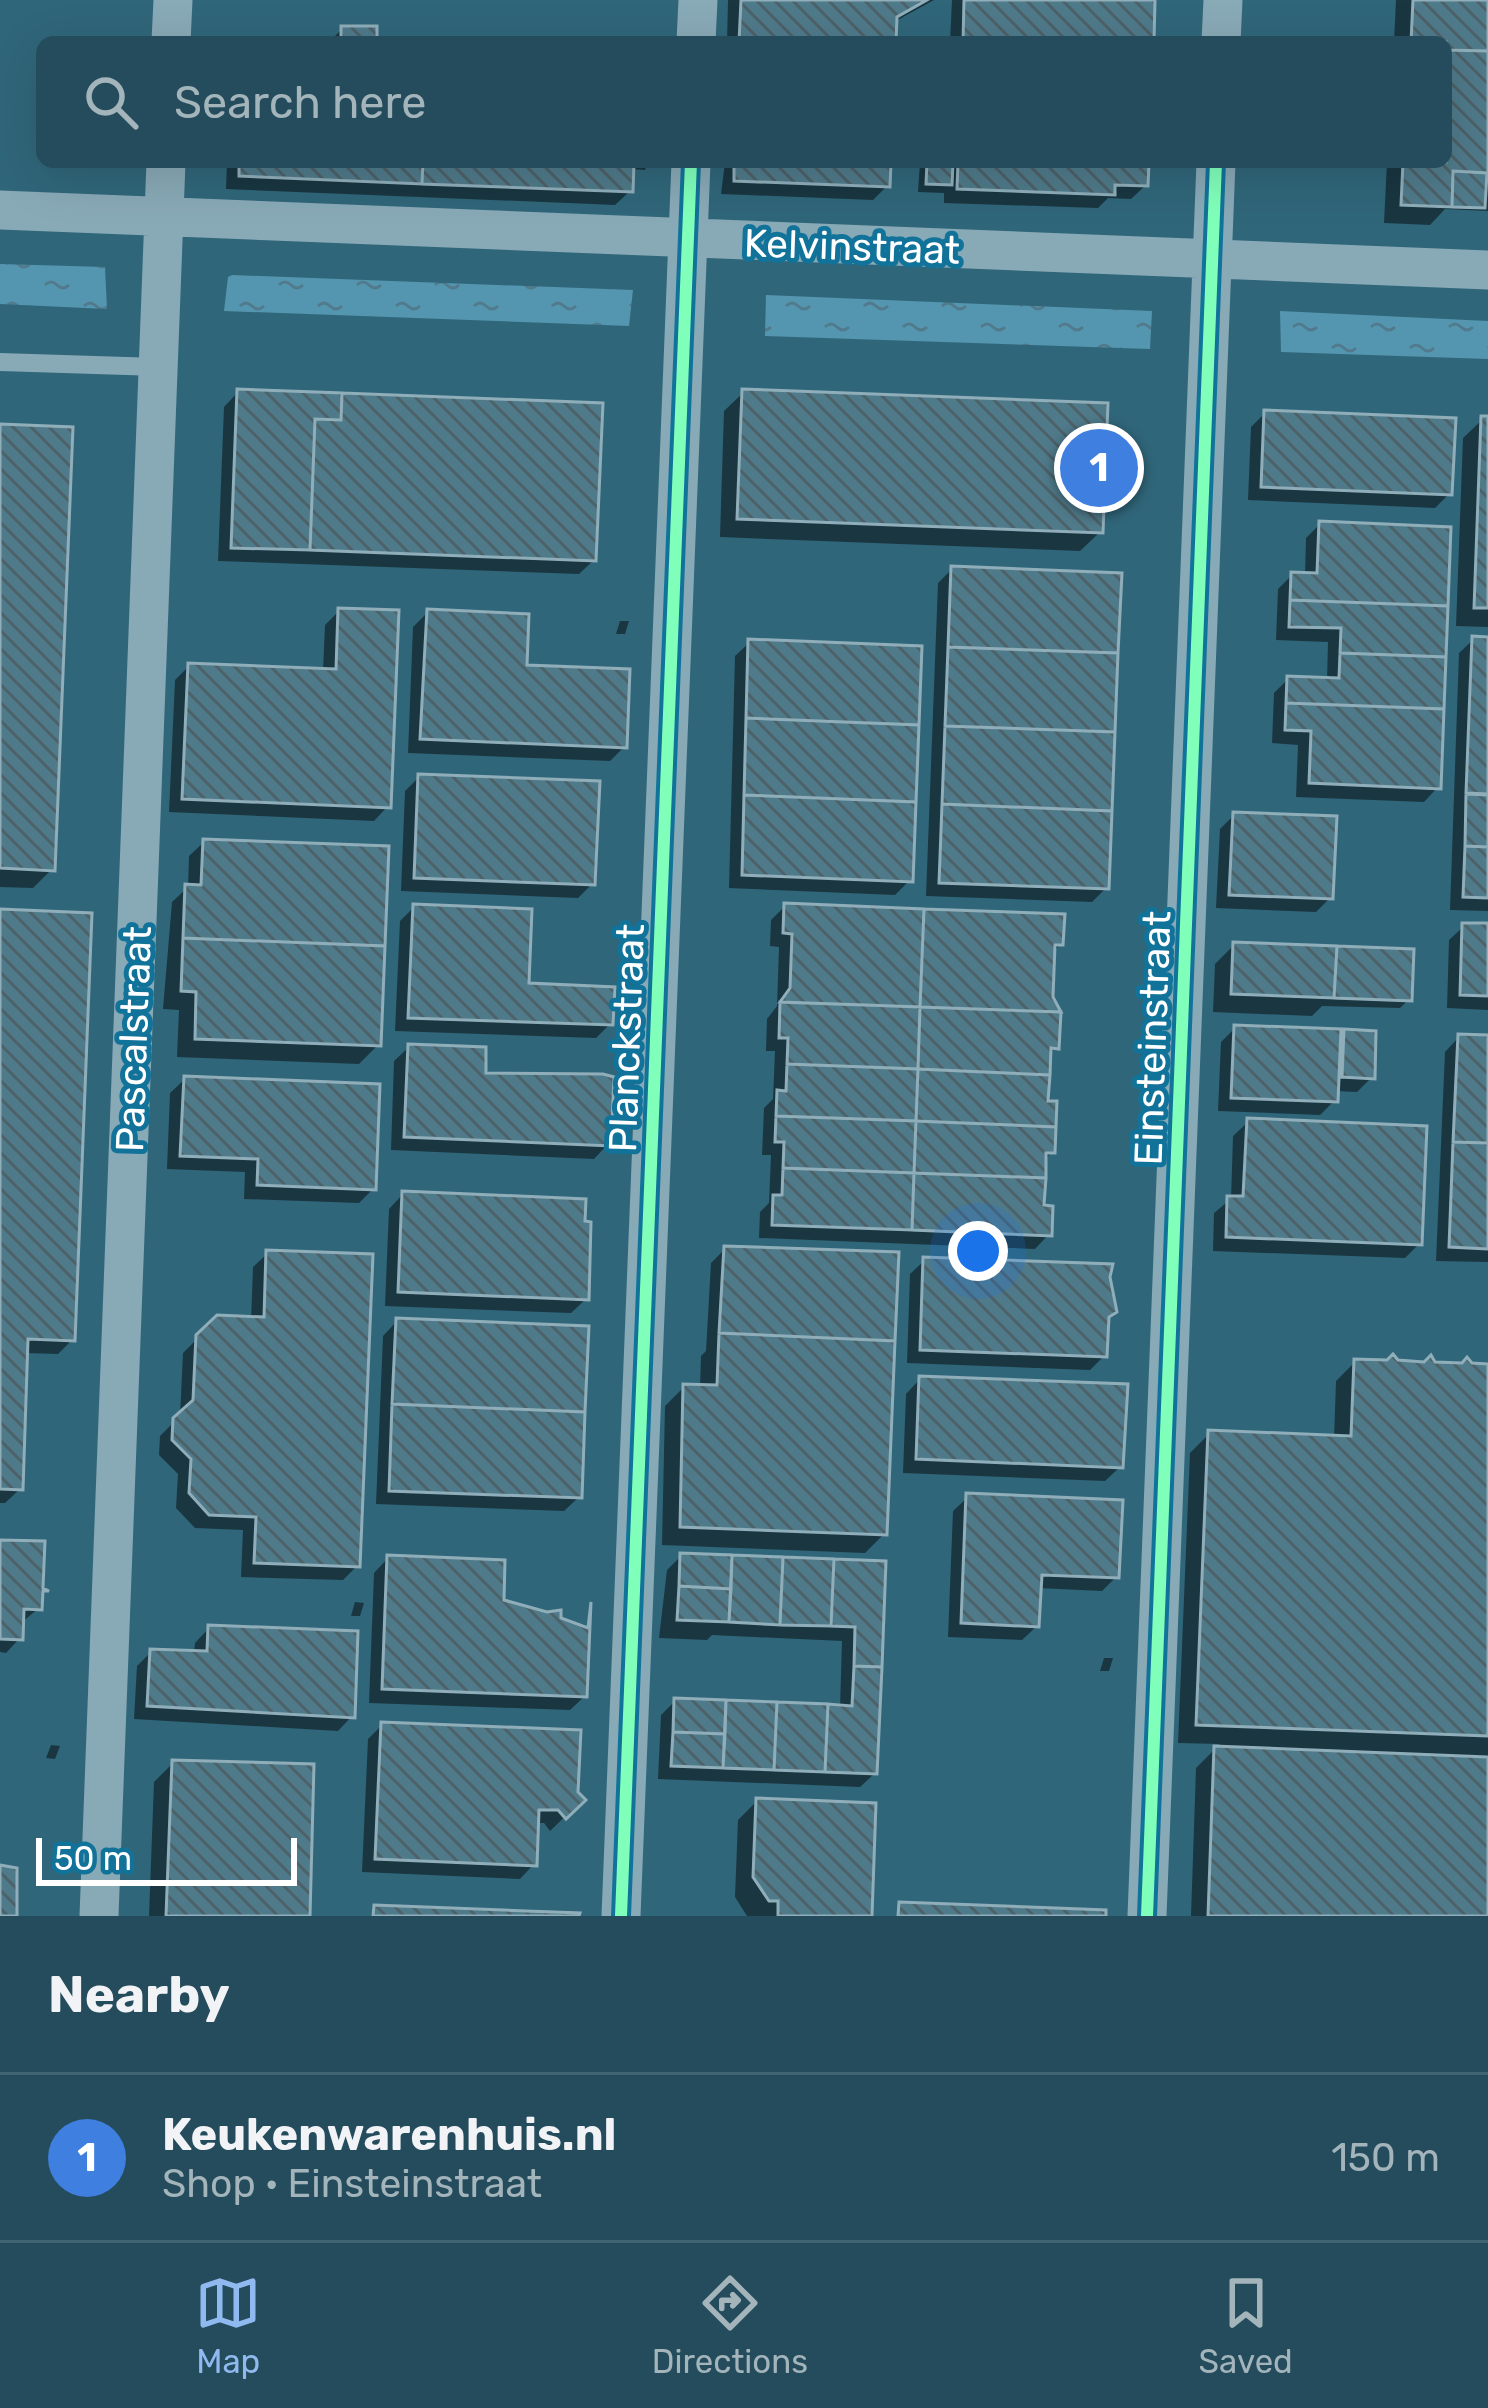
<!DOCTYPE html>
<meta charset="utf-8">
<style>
:root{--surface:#244c5c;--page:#305665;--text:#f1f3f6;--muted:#a3b4bb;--line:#416372;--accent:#90b9f0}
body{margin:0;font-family:Rubik,sans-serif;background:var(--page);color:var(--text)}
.scale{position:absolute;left:36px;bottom:30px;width:261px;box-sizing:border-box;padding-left:12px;border:6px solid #fff;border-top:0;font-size:33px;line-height:42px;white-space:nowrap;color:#fff;-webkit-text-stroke:9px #11739a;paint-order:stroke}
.you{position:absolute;left:978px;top:1251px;width:42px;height:42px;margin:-30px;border:9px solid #fff;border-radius:50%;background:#1a73e8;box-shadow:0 0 0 18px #1a73e833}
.badge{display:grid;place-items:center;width:78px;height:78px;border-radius:50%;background:var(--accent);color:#fff;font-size:39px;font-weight:700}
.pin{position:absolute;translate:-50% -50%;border:6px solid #fff;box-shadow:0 3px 12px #0006}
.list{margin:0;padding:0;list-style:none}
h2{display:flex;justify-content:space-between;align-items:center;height:156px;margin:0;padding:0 48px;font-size:51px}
h2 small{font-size:39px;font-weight:400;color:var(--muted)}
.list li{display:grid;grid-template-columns:78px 1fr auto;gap:36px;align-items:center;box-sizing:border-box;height:168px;padding:0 48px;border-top:3px solid var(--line)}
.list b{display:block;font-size:45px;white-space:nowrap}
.list p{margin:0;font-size:39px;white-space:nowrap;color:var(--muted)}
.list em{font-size:39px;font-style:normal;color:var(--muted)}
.icon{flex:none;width:66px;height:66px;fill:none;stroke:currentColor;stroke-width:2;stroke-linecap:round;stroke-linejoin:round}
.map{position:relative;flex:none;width:1488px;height:1916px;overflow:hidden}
.search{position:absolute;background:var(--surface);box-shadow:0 12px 48px #0002;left:36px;right:36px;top:36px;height:132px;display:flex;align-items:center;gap:30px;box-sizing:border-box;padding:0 42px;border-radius:18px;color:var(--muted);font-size:45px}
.sheet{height:324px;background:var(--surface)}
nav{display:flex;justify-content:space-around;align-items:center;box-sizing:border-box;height:168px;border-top:3px solid var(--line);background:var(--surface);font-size:33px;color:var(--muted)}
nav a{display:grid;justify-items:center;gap:6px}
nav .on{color:var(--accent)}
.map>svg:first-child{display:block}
.water{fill:url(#water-ripples)}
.shadow{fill:#0007}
.building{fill:url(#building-back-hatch);stroke:#8faeba;stroke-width:3}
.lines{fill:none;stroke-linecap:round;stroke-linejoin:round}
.lane{stroke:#88a9b6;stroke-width:18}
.street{stroke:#88a9b6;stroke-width:39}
.cycleway-casing{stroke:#11739a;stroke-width:20}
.cycleway{stroke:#80ffba;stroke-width:12}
.labels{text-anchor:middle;stroke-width:10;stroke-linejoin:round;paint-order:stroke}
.street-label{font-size:39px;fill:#fff;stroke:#11739a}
</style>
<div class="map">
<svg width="1488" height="1916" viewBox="0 0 1488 1916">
<defs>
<pattern id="water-ripples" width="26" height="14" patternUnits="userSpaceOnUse" patternTransform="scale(3)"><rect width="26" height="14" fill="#5495af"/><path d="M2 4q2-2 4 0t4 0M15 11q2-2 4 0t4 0" fill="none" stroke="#517b8c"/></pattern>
<pattern id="building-back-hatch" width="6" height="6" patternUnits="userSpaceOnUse" patternTransform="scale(3)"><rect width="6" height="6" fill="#4f7a8a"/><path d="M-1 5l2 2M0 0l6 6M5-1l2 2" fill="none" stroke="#4d6168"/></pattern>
</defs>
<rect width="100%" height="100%" fill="#30667a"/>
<path class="water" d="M0 264 105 267 107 309 0 304Z
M232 275 633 290 629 326 224 311 228 277Z
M766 295 1152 311 1150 349 765 336Z
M1280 311 1488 321V359L1281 352Z"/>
<path class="shadow" d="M728 0H934L894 22 893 42H727Z
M952 0H1152L1151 42H950Z
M1396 0H1488V211L1445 209 1430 225 1384 223 1387 162H1446V42H1394Z
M342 29 374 42H329Z
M227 162H649L645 170 631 169 630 191 615 205 226 189Z
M725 162H888L887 186 873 200 721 194Z
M920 162H1146V185L1131 199 1108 198 1098 208 944 203V193L918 192Z
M238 392 594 560 579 574 218 561 224 407Z
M744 392 1100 532 1080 551 720 537 724 411Z
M1265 413 1449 494 1435 508 1248 500 1251 427Z
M1483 419H1488V627L1456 626 1463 438Z
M0 427 52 869 33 888 0 887Z
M1320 524 1438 787 1424 802 1296 797 1298 745 1272 743 1274 693 1288 679 1327 681 1328 642 1276 640 1278 589 1292 575H1305L1306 538Z
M952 569 1106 888 1092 902 926 896 938 583Z
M339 611 388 806 374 821 169 812 175 680 189 666 323 671 325 625Z
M428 612 523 668 624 747 610 761 408 753 413 627Z
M620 621H629L625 634H616Z
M1474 639 1488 640V911L1450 910 1459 653Z
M750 642 910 880 895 895 729 888 735 656Z
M419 777 592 884 578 898 401 891 405 791Z
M1234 815 1330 898 1316 912 1216 908 1220 829Z
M204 842 378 1045 359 1064 177 1057 179 1010 163 1009 172 902 188 887 189 856Z
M785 906 1061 944 1052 953 1050 998 1056 1047 1047 1056 1045 1103 1052 1152 1043 1161 1041 1208 1049 1234 1035 1249 759 1238 760 1212 769 1203 771 1155H762L764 1108 773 1099 775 1051H766L767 1019 777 1006 779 947 770 946 771 920Z
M414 907 526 986 610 1024 596 1038 395 1031 400 921Z
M0 912 72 1340 58 1354 25 1353 20 1489 5 1503H0Z
M1464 926H1488V1010L1447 1008 1449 940Z
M1234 945 1409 999 1400 1008 1322 1006 1312 1016 1213 1012 1215 964Z
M1235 1028 1337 1040 1345 1033 1372 1077 1357 1092 1335 1091V1100L1320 1115 1218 1111 1221 1042Z
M1459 1037 1488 1038V1262L1436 1261 1445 1052Z
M409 1047 483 1076 608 1144 594 1159 391 1150 394 1061Z
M185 1079 373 1189 359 1203 244 1199 245 1172 167 1169 170 1093Z
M1248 1122 1419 1244 1405 1258 1213 1251 1214 1213 1231 1199 1233 1136Z
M403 1194 586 1299 571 1313 385 1306 389 1209Z
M725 1249 884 1534 865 1553 662 1545 665 1406 684 1387 700 1388 701 1356 706 1351 711 1263Z
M268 1253 357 1566 343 1580 241 1577 243 1530 195 1528 176 1508 178 1474 159 1455 160 1436 180 1416 183 1353 218 1318 251 1320 253 1267Z
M925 1260 1106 1319 1104 1356 1090 1370 907 1363 910 1274Z
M397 1321 579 1497 564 1511 376 1504 383 1336Z
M1355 1362 1488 1367V1916H1191L1196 1768 1220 1744 1178 1743 1190 1453 1209 1434 1334 1439 1336 1381Z
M920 1379 1120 1467 1105 1481 903 1473 906 1394Z
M968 1497 1116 1577 1102 1591 1038 1588 1037 1626 1022 1640 948 1637 953 1511Z
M0 1543 39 1608 21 1623 20 1638 6 1653 0 1652Z
M681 1556 883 1564 875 1773 860 1787 658 1779 661 1715 675 1701 840 1708 842 1641 712 1635 707 1640 659 1638 667 1570Z
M388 1558 501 1602 585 1696 570 1710 369 1703 374 1573Z
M355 1602 364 1603 360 1616H351Z
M209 1628 352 1716 338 1731 134 1719 137 1666 151 1652 194 1654 195 1643Z
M1104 1658H1113L1109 1671H1100Z
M382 1725 575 1793 582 1800 550 1831 544 1823H536L534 1864 520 1879 362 1872 368 1739Z
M51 1745 60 1746 55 1759 46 1758Z
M173 1763 307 1916H149L154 1782Z
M757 1801 869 1916H747L735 1897 738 1820Z"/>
<path class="building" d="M741 0H927L897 17 896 42H739Z
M964 0H1155L1154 42H963Z
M1413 0H1488V51L1446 50V42H1411Z
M341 26H377V42H341Z
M1446 50 1488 51V173L1453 171 1452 207 1401 205 1403 162H1446Z
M239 162H423L422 184 239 176Z
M423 162H634L633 192 422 184Z
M734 162H891L890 187 734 181Z
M927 162H953L952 185 926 184Z
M958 162H1149L1148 186 1115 185V195L957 189Z
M1453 171 1487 173 1485 208 1452 207Z
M237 389 342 393 341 420 315 419 310 550 231 548Z
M742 389 1108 403 1103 533 737 519Z
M342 393 603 403 596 561 310 550 315 419 341 420Z
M1264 410 1456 418 1452 495 1261 487Z
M1481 416H1488V608H1474Z
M0 424 73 427 55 871 0 868Z
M1319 521 1451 527 1448 606 1290 600 1291 572 1317 573Z
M951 566 1122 573 1118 653 948 647Z
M1290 600 1448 606 1446 657 1340 653 1341 628 1289 627Z
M338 608 399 610 391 808 182 799 188 663 336 669Z
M427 609 529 614 527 665 630 669 627 748 420 739Z
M1472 636 1488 637V794L1466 793Z
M748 639 922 646 919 725 746 718Z
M948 647 1118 653 1115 732 945 726Z
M1340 653 1446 657 1444 709 1286 703 1287 676 1339 678Z
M1286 703 1444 709 1441 789 1309 783 1311 731 1285 730Z
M746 718 919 725 916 802 744 795Z
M945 726 1115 732 1112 811 942 804Z
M418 774 600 781 595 885 414 878Z
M1466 794 1488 795V847L1465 846Z
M744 795 916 802 913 882 742 875Z
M942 804 1112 811 1109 889 939 883Z
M1233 812 1337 816 1333 899 1229 895Z
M203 839 389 846 385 946 183 938 185 884 201 885Z
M1465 846 1488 847V898L1463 897Z
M784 903 924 909 920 1007 780 1002 790 988 792 934 783 933Z
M413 904 532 909 529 983 615 987 613 1025 408 1018Z
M0 909 92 913 75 1341 28 1339 23 1490 0 1489Z
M924 909 1065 914 1063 945H1055L1053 997 1061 1012 920 1007Z
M1462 923H1488V996L1460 995Z
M183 938 385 946 381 1046 195 1039 196 992 181 991Z
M1233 942 1337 946 1334 998 1231 994Z
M1337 946 1414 949 1412 1001 1334 998Z
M780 1002 920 1007 918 1069 787 1064 788 1038H779Z
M920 1007 1061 1012 1059 1049 1051 1048 1050 1075 918 1069Z
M1234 1025 1341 1029 1338 1102 1231 1098Z
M1344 1029 1376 1031 1375 1079 1342 1077Z
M1458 1034 1488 1035V1143L1453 1142Z
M408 1044 486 1047V1073L603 1074 614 1077 611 1146 404 1137Z
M787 1064 918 1069 916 1121 776 1116 777 1090 786 1091Z
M918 1069 1050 1075 1048 1101H1057L1056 1127 916 1121Z
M184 1076 380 1084 376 1190 257 1185 258 1159 180 1156Z
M776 1116 916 1121 914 1173 783 1168 784 1142H775Z
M1247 1118 1427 1126 1422 1245 1226 1237 1227 1196H1243Z
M916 1121 1056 1127 1055 1153H1046V1178L914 1173Z
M1453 1142 1488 1143V1249L1449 1247Z
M783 1168 914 1173 912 1230 772 1225 773 1195H782Z
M914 1173 1046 1178 1044 1205 1053 1206 1052 1236 912 1230Z
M402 1191 586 1199 585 1221 591 1222 589 1300 398 1292Z
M724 1246 899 1252 895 1341 719 1333Z
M266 1250 373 1254 360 1567 254 1563 256 1517 209 1515 189 1493 191 1459 172 1440 173 1418 193 1400 196 1335 217 1315 264 1317Z
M923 1257 1113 1264 1110 1277 1117 1312 1109 1317 1107 1357 920 1350Z
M396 1318 589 1326 585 1412 392 1404Z
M719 1333 895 1341 887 1535 680 1527 683 1384 717 1385Z
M1393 1354 1398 1360 1424 1362 1431 1355 1435 1362 1462 1363 1467 1357 1472 1363 1488 1364V1736L1196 1725 1208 1430 1351 1436 1354 1359 1387 1360Z
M919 1376 1128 1384 1123 1468 916 1459Z
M392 1404 585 1412 582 1498 389 1491Z
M966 1493 1123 1500 1119 1578 1042 1575 1039 1627 961 1623Z
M0 1540 45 1541 43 1588 49 1591H43L42 1610 24 1609 23 1640 0 1639Z
M680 1553 732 1555 731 1589 679 1586Z
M387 1555 505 1560 504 1600 547 1612 561 1610V1618L588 1628 591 1602 587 1697 382 1689Z
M732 1555 783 1557 780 1625 729 1622Z
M783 1557 834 1559 831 1626 780 1625Z
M834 1559 886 1561 882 1667 854 1666 855 1627 831 1626Z
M679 1586 731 1589 729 1622 677 1620Z
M208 1625 358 1631 355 1718 147 1706 150 1649 207 1651Z
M854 1666 882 1667 877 1774 825 1772 828 1704 852 1706Z
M674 1698 726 1700 725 1734 673 1732Z
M726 1700 777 1702 774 1770 723 1768Z
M777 1702 828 1704 825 1772 774 1770Z
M381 1722 581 1730 578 1792 586 1800 566 1819 558 1810H539L537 1866 375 1859Z
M673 1732 725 1734 723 1768 671 1766Z
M1214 1746 1488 1757V1916H1208Z
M172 1760 314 1764 310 1916H166Z
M756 1798 876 1803 872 1916H778V1901H769L753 1877Z
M0 1865 17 1868V1916H0Z
M899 1902 1106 1910V1916H898Z
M374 1905 526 1911 580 1913 579 1916H373Z"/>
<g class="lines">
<path class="lane" d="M0 362 158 367"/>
<path class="street" d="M171 42 173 0
M696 42 698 0
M1221 42 1223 0
M0 210 1488 270
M99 1916 166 162
M621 1916 691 162
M1147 1916 1216 162"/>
<g class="cycleway-casing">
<path id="cycleway" d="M621 1916 691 162
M1147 1916 1216 162"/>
</g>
<use href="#cycleway" class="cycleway"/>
</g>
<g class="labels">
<g class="street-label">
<text transform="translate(852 246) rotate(2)" y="14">Kelvinstraat</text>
<text transform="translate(626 1038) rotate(-88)" y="14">Planckstraat</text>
<text transform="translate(1152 1038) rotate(-88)" y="14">Einsteinstraat</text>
<text transform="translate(133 1039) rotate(-88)" y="14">Pascalstraat</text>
</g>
</g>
</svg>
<div class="scale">50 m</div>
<div class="you"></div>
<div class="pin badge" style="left:1099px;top:468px;background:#3f7fe0">1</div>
<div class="search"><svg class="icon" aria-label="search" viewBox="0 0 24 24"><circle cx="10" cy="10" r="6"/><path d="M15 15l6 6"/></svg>Search here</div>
</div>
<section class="sheet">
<h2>Nearby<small></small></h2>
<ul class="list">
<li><span class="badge" style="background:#3f7fe0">1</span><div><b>Keukenwarenhuis.nl</b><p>Shop · Einsteinstraat</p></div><em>150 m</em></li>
</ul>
</section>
<nav>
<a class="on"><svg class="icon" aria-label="map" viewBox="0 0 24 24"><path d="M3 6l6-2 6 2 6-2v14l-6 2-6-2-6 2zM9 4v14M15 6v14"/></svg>Map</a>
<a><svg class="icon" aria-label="directions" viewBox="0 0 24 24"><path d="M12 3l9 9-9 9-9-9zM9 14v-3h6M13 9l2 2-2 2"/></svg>Directions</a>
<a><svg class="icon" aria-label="saved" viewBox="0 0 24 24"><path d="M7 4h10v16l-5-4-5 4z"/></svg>Saved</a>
</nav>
